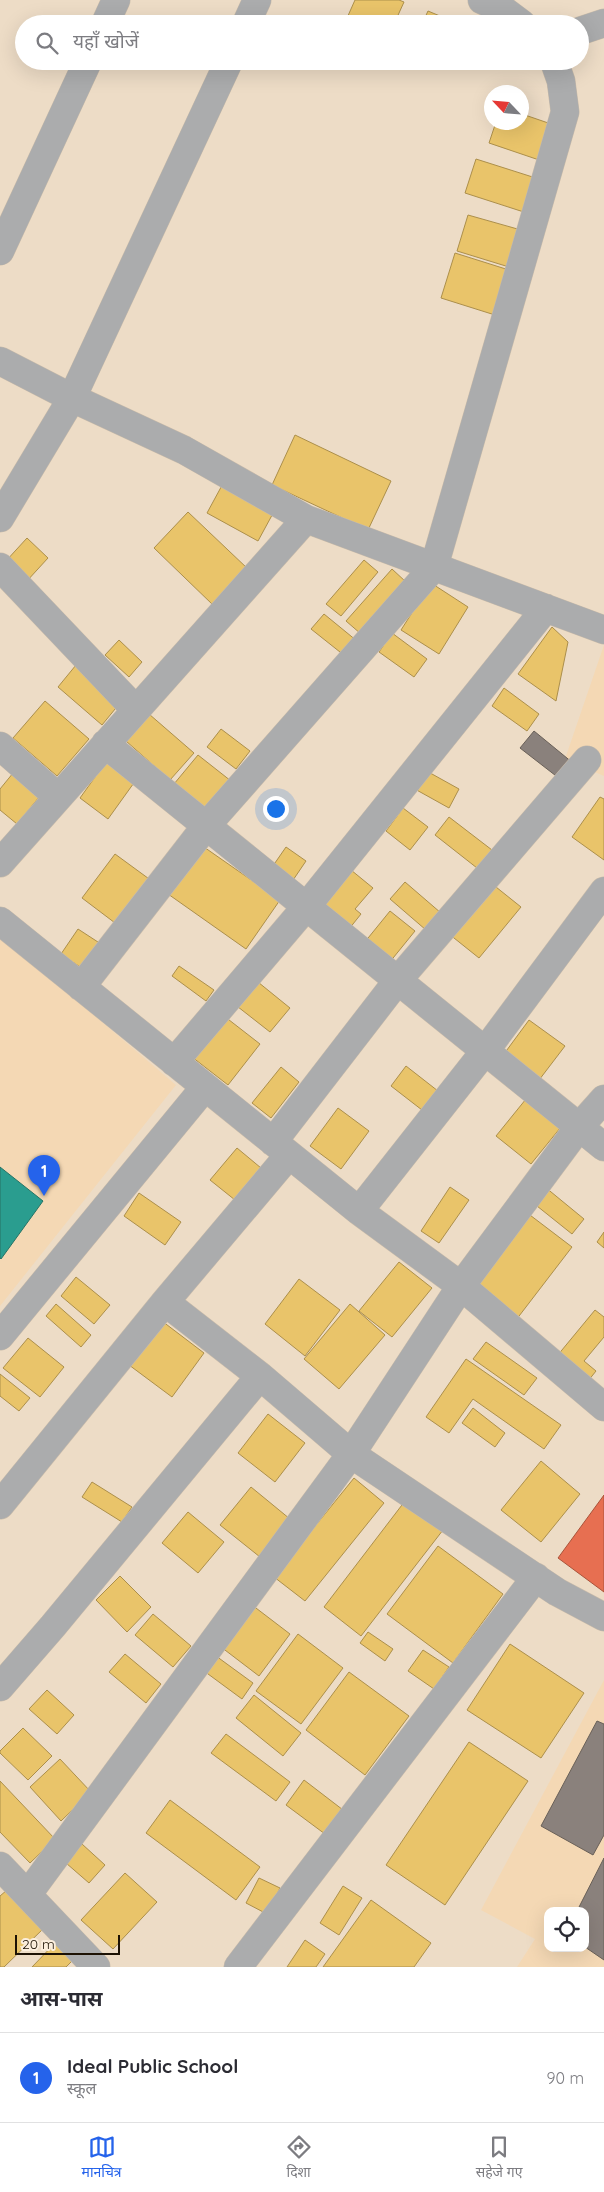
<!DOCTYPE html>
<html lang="hi">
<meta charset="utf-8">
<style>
:root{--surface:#fff;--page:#f7f7f7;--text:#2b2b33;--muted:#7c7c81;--line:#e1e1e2;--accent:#2563eb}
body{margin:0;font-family:Quicksand,"Noto Sans Devanagari",sans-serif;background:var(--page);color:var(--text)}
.controls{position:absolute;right:15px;bottom:15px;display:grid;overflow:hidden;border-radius:10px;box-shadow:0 5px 20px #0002}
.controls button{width:45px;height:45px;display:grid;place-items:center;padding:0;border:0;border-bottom:1px solid var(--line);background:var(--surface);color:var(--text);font:25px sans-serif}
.compass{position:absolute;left:484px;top:85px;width:45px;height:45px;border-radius:50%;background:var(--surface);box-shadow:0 5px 20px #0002;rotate:296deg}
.scale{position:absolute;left:15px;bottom:12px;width:105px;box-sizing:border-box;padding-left:5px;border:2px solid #1d1204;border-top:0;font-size:14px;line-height:18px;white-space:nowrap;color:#1d1204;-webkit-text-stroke:4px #fcefde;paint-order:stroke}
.you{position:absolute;left:275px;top:808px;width:18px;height:18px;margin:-12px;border:4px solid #fff;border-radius:50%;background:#1a73e8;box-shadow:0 0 0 8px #1a73e833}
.badge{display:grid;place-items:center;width:32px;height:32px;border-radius:50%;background:var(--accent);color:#fff;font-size:16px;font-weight:700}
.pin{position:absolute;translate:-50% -41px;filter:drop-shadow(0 1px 2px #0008)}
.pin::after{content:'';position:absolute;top:26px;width:18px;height:15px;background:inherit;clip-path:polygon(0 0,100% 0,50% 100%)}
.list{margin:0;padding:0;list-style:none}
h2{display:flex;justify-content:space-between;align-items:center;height:65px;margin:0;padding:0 20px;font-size:21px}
h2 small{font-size:16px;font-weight:400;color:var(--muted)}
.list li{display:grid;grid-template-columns:32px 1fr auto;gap:15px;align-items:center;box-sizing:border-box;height:90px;padding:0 20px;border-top:1px solid var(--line)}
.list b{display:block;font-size:19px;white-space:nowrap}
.list p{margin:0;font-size:16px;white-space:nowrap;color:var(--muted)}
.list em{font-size:16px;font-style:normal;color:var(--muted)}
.icon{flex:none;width:28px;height:28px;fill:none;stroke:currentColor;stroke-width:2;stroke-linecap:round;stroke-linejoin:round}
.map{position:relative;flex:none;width:604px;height:1967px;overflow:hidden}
.search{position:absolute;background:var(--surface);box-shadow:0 5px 20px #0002;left:15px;right:15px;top:15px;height:55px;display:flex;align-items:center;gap:12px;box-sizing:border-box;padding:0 18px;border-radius:28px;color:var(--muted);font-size:19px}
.sheet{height:155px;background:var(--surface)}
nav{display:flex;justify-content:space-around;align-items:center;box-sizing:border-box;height:70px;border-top:1px solid var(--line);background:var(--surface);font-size:14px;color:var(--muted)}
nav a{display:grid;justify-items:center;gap:2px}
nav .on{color:var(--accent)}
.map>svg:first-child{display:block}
.built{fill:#f4d8b4;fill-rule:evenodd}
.homes{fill:#e9c46a;stroke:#ac8f4b}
.shops{fill:#e76f51;stroke:#aa533a}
.schools{fill:#2a9d8f;stroke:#267365}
.industry{fill:#8a817c;stroke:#696058}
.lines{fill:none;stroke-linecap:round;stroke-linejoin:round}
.minor-casing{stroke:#c8bbaa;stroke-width:29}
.minor{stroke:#abacad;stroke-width:28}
</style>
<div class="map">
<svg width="604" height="1967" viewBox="0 0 604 1967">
<rect width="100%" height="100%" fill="#eddcc6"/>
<path class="built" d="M604 645V776L565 759Z
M0 935 176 1085 0 1306Z
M604 1680V1967H517L535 1939 481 1910ZM548 1911H585V1948H548Z"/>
<path class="homes" d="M355 0H399L404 2 394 24H358L347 18Z
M428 11 459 24H422Z
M522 114 557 126 545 162 489 143 496 122H522Z
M476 159 542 180 530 214 465 193Z
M468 215 521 230 509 267 457 251Z
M455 253 509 270 495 315 441 298Z
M295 435 391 481 368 530 272 485Z
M226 478 277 506 258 541 207 513Z
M188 512 248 569 213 605 154 548Z
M27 538 48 558 26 582 5 562Z
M364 560 378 572 341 616 326 604Z
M392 569 406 582 361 634 346 621Z
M431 583 468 607 439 654 401 630Z
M324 614 357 641 345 656 311 629Z
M552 627 568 642 556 701 518 674Z
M392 633 427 659 414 677 379 652Z
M119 640 142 662 129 677 105 655Z
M76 665 120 703 102 725 58 687Z
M504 688 539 714 527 731 492 706Z
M45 701 89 739 57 776 13 738Z
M149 714 194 753 170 780 126 741Z
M221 729 250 751 236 769 207 747Z
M198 755 231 781 201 817 169 790Z
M108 759 136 780 108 819 80 798Z
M18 767 45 790 17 824 0 810V789Z
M423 769 459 789 449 808 413 788Z
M600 797 604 799V860L572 837Z
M403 808 428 827 410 850 386 831Z
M449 817 492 850 477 868 435 835Z
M201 845 280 900 246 949 168 894Z
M286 847 306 861 289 886 268 873Z
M115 854 156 884 123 929 82 898Z
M351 870 373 888 355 909 361 914 349 929 322 906Z
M405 882 441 913 426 930 390 899Z
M491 883 521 907 479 958 449 934Z
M390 911 415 931 389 963 364 943Z
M78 929 101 944 83 969 61 954Z
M179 966 214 990 206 1001 172 976Z
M253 978 290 1008 270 1032 233 1003Z
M224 1016 260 1044 228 1085 192 1057Z
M529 1020 565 1046 536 1084 501 1058Z
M406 1066 438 1091 422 1110 391 1086Z
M281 1067 299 1082 271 1118 252 1103Z
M526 1099 561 1127 531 1164 496 1136Z
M338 1108 369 1131 341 1169 310 1146Z
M237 1148 261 1168 235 1200 210 1180Z
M450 1187 469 1200 439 1243 421 1231Z
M545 1187 584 1219 572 1234 532 1202Z
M139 1193 181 1222 165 1245 124 1216Z
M526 1212 572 1247 516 1320 471 1285Z
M604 1232V1248L597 1242Z
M399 1262 432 1288 392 1337 359 1311Z
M76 1277 110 1305 94 1324 61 1296Z
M299 1279 340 1310 305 1356 265 1324Z
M56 1304 91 1335 81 1347 46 1316Z
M350 1304 385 1335 339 1389 304 1359Z
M595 1310 604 1317V1337L584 1361 596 1371 588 1381 557 1356Z
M158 1318 204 1353 172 1397 125 1362Z
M28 1338 64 1367 40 1397 3 1368Z
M486 1342 537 1378 524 1395 473 1359Z
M466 1359 561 1425 544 1449 473 1399 449 1433 426 1417Z
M0 1374 30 1398 19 1411 0 1396Z
M473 1408 505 1433 495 1447 462 1423Z
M268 1414 305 1443 275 1482 238 1453Z
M541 1461 580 1494 541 1542 501 1510Z
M354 1478 384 1503 305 1601 274 1577Z
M92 1482 132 1507 122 1522 82 1497Z
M251 1487 290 1519 260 1557 220 1525Z
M405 1501 443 1530 361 1636 324 1607Z
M188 1512 224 1542 198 1573 162 1543Z
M438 1546 503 1594 453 1663 387 1614Z
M120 1576 151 1607 127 1632 96 1600Z
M252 1605 290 1634 259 1676 221 1647Z
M153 1614 191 1646 173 1667 135 1635Z
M368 1632 393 1649 385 1661 360 1643Z
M298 1634 343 1668 301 1724 256 1691Z
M510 1644 584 1693 541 1758 467 1710Z
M423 1650 449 1667 434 1689 408 1671Z
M125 1654 161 1684 146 1703 109 1672Z
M216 1656 253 1683 242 1699 204 1671Z
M349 1672 409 1716 365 1775 306 1730Z
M47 1690 74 1715 57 1734 29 1709Z
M254 1695 301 1733 283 1756 236 1718Z
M23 1728 52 1756 28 1780 0 1753V1751Z
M226 1734 290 1782 276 1801 211 1753Z
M469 1742 528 1781 445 1905 386 1865Z
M60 1759 91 1792 61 1821 30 1787Z
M304 1780 347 1813 329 1837 286 1805Z
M0 1781 55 1839 30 1863 0 1832Z
M170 1800 260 1867 236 1900 146 1833Z
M82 1844 105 1865 89 1883 66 1863Z
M125 1873 157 1902 113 1949 81 1920Z
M259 1878 280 1888 267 1914 246 1903Z
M343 1886 362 1898 339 1935 320 1923Z
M7 1890 44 1928 4 1967H0V1896Z
M371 1900 431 1943 414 1967H323Z
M59 1939 77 1956 66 1967H32Z
M305 1940 325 1954 316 1967H287Z"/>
<path class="shops" d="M604 1495V1592L558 1558Z"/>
<path class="schools" d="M0 1167 43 1201 1 1259 0 1258Z"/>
<path class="industry" d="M534 731 573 763 560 779 520 748Z
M597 1721 604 1724V1835L593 1855 541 1826Z
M604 1858V1960L585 1947V1911H577Z"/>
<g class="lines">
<g class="minor-casing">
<path id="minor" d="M482 0 502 9 522 24
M105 24 116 0
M246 24 257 0
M580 31 604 23
M0 251 88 61
M0 361 72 398 184 450 306 519
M0 518 72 398 229 61
M0 567 136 710
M105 744 604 1147
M0 746 58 797
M0 863 306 519 604 630
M0 921 359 1211 461 1286 604 1407
M81 987 206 826 434 567 565 112 561 81 554 61
M174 1062 306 907 546 608
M273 1142 398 980 587 760
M359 1211 485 1051 604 891
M165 1302 260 1376 351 1454 557 1592 604 1617
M0 1336 205 1087
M0 1505 165 1302 289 1155
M0 1687 53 1626 260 1376
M0 1866 96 1967
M28 1894 351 1454 461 1286 579 1127 604 1099
M238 1967 536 1577"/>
</g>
<use href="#minor" class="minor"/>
</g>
</svg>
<div class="controls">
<button><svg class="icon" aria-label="locate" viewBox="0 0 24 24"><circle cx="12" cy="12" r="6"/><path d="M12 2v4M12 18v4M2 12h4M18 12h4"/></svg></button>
</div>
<svg class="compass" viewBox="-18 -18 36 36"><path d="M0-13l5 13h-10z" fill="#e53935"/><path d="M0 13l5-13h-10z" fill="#7c7c81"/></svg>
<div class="scale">20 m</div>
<div class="you"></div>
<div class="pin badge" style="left:44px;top:1196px">1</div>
<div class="search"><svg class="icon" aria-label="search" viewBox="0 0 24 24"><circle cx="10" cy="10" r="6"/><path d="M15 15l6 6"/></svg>यहाँ खोजें</div>
</div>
<section class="sheet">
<h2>आस-पास<small></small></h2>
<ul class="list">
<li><span class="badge">1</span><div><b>Ideal Public School</b><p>स्कूल</p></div><em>90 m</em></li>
</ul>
</section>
<nav>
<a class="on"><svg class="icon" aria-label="map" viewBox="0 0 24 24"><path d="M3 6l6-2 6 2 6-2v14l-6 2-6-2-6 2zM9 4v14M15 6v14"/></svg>मानचित्र</a>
<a><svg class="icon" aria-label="directions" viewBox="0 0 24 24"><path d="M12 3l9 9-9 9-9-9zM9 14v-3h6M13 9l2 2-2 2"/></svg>दिशा</a>
<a><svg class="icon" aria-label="saved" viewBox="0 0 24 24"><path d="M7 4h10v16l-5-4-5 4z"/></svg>सहेजे गए</a>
</nav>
